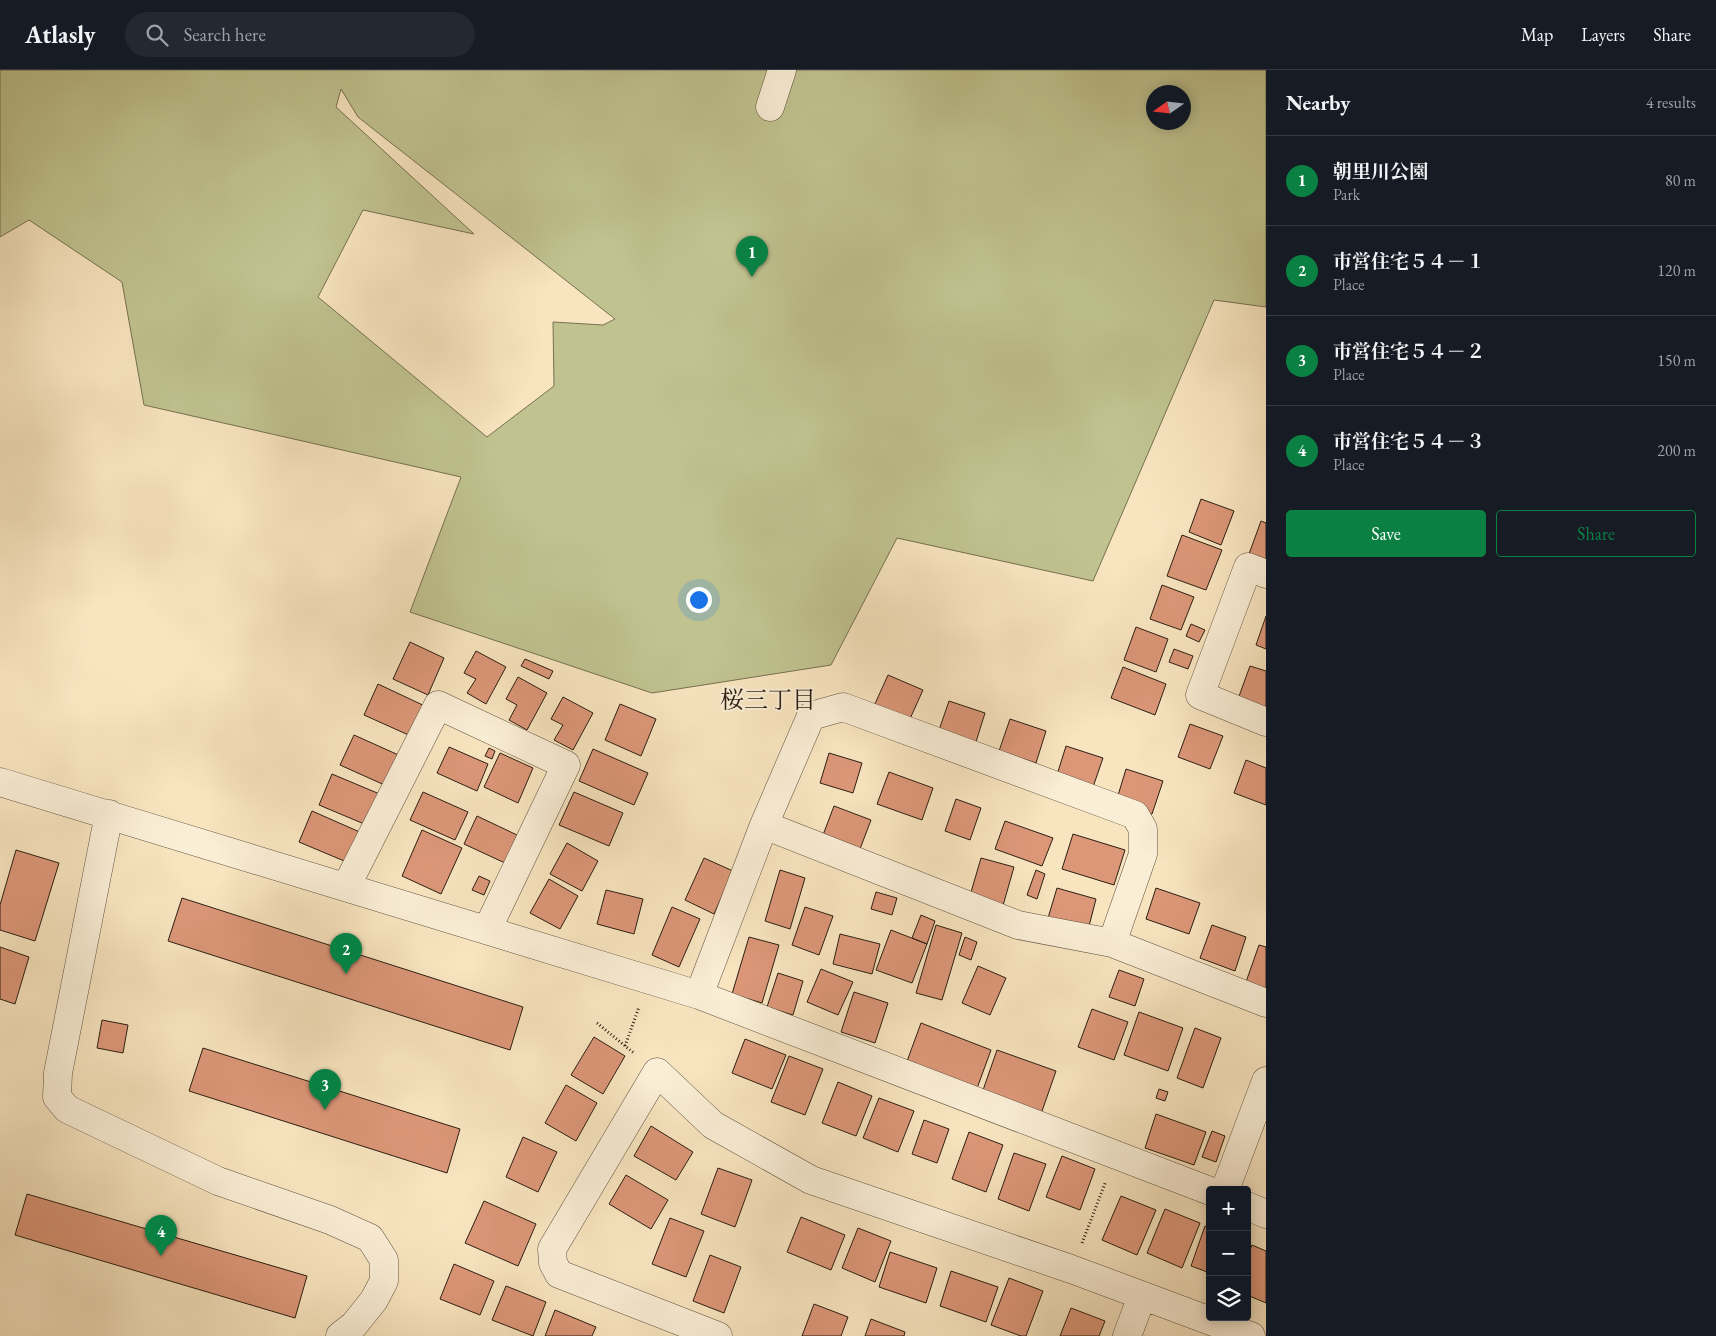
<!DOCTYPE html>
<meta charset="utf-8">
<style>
:root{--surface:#171b24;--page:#242831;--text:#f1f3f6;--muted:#9ea1a6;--line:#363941;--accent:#0b8043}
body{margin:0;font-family:"EB Garamond","Noto Serif JP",serif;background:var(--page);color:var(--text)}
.controls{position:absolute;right:15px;bottom:15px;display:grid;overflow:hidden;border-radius:5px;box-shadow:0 2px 12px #0003}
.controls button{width:45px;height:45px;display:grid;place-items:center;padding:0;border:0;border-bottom:1px solid var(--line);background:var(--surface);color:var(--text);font:25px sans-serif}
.compass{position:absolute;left:1146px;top:15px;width:45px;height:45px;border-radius:50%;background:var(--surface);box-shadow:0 2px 12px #0003;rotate:256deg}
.you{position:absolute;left:698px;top:529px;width:18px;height:18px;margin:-12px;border:4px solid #fff;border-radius:50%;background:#1a73e8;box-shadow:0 0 0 8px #1a73e833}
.badge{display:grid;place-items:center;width:32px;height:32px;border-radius:50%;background:var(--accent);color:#fff;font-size:16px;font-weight:700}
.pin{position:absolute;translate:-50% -41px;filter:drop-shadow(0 1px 2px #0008)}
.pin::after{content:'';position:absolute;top:26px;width:18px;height:15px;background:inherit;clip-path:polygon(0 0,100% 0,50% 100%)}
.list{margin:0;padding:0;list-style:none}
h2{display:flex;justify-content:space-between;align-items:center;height:65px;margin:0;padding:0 20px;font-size:21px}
h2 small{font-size:16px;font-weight:400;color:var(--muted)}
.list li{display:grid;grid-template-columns:32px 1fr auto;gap:15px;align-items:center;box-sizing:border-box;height:90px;padding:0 20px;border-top:1px solid var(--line)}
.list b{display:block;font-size:19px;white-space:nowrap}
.list p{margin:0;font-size:16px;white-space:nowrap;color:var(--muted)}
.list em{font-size:16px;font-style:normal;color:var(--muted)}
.actions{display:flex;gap:10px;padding:15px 20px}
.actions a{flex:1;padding:11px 0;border:1px solid var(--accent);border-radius:5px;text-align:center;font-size:18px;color:var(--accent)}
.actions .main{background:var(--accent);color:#fff}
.icon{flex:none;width:28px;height:28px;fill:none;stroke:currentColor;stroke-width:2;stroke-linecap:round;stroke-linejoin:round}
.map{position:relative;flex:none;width:1266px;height:1266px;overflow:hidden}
header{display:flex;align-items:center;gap:30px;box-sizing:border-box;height:70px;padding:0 25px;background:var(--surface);border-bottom:1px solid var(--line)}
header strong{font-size:24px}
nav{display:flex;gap:28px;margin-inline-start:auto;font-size:18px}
.search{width:350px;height:45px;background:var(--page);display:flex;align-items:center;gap:12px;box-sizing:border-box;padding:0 18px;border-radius:28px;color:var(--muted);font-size:19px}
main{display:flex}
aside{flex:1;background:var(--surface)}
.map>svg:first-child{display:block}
.green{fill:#c0c390;stroke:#767050;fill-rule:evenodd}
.building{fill:#dc9779;stroke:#2b1e11}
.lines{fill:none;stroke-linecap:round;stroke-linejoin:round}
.minor-casing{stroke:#5e503d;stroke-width:29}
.path{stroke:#2b1e11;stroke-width:3;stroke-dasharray:1 2.5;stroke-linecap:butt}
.minor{stroke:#faeed6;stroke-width:28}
.labels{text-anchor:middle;stroke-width:4;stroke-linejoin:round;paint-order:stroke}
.neighbourhood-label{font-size:24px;fill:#2b1e11;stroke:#faeed6}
</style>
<header>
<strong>Atlasly</strong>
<div class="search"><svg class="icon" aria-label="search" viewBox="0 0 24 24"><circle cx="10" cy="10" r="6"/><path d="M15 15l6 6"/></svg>Search here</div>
<nav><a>Map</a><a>Layers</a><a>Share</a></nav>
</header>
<main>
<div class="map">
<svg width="1266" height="1266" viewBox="0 0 1266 1266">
<rect width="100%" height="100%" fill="#f8e5c0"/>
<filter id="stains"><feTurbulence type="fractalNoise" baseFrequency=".004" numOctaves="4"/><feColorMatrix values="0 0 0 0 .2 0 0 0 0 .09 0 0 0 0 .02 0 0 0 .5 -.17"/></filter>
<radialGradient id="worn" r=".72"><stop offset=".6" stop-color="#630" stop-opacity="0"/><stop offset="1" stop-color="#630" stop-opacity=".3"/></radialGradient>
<path class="green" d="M0 0H1266V237L1214 230 1093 511 897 468 831 595 652 623 410 542 461 407 144 335 122 212 29 150 0 167ZM341 19 358 47 615 249 603 255 553 252 554 316 487 367 318 227 363 140 474 164 336 37ZM1154 22H1184V52H1154Z"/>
<path class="building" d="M1201 429 1234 441 1221 475 1189 462Z
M1261 451 1266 453V490L1249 484Z
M1182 465 1222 480 1206 520 1167 506Z
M1162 515 1194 527 1181 560 1150 549Z
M1266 546V579L1256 575Z
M1191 554 1205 560 1199 572 1186 566Z
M1136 557 1168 569 1156 602 1124 590Z
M410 572 444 588 428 625 393 609Z
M1174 579 1193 586 1188 599 1169 592Z
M476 581 506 597 486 634 467 623 476 609 464 603Z
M525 589 553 601 549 609 521 596Z
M1250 596 1266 601V640L1238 629Z
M1123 597 1166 614 1155 645 1111 628Z
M888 605 923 620 909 651 874 636Z
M518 607 547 623 527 660 509 650 517 635 506 629Z
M378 614 427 637 413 667 364 645Z
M563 627 593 643 573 680 554 670 563 655 551 649Z
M949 631 985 643 975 675 938 663Z
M620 634 656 649 641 686 605 670Z
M1010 649 1046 661 1036 693 999 681Z
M1190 654 1223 666 1210 699 1178 687Z
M354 665 403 687 389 717 340 695Z
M1066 676 1103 688 1092 720 1056 708Z
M449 677 488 694 477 721 437 703Z
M489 678 495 681 492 689 485 686Z
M593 679 648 703 634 735 579 711Z
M500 683 533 698 518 733 484 717Z
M829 683 862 693 853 723 820 713Z
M1246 690 1266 698V735L1234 723Z
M1126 699 1163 711 1152 744 1116 732Z
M889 702 933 718 922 750 877 734Z
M332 704 382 725 369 756 319 735Z
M423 722 468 742 455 770 410 750Z
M574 722 623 743 609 776 559 755Z
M956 729 981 738 970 770 945 761Z
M834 736 871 750 860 779 823 765Z
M312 741 362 763 349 793 299 772Z
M477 746 517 765 505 793 464 774Z
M1005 751 1053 768 1042 796 995 779Z
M422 760 462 778 441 824 402 806Z
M1073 764 1125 780 1114 815 1062 799Z
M567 773 598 791 582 821 550 804Z
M16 780 59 793 35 871 0 860V835Z
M704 788 733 801 714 844 685 830Z
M981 788 1014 797 1002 839 969 829Z
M780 800 805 808 790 859 765 851Z
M1036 800 1045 804 1037 829 1027 825Z
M479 806 490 811 484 825 472 820Z
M549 809 578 826 560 859 530 843Z
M1057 818 1096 829 1088 860 1048 848Z
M1156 818 1200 833 1189 864 1146 849Z
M606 820 643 829 634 864 597 854Z
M876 822 897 828 892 845 871 839Z
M182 828 523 937 510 980 168 871Z
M672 837 700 849 679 897 652 885Z
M805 837 833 846 819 885 792 875Z
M921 845 935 851 927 874 912 868Z
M936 855 962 863 942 930 916 923Z
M1212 855 1246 867 1235 901 1200 888Z
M891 860 927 874 912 913 876 900Z
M840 864 880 874 872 904 833 894Z
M749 867 779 875 762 933 732 924Z
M965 867 977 872 971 890 959 885Z
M1259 875 1266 877V919L1246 912Z
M0 877 29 887 15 934 0 929Z
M978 896 1006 908 990 945 962 933Z
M821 899 853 912 838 945 807 932Z
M1119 900 1144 909 1135 936 1109 927Z
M778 903 803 911 793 945 767 937Z
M854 922 888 933 875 973 841 962Z
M1092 939 1128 952 1114 990 1078 977Z
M1139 942 1183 958 1168 1001 1124 985Z
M102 950 128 955 123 983 97 978Z
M921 953 991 980 976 1021 906 994Z
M1195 958 1221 968 1203 1018 1177 1008Z
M594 967 625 986 603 1024 571 1005Z
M745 969 786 985 772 1019 732 1003Z
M203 978 460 1059 447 1103 189 1021Z
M997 980 1056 1001 1041 1044 982 1023Z
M789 986 823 999 805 1045 771 1032Z
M838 1012 872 1026 856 1066 822 1053Z
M566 1015 597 1033 576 1071 545 1053Z
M1159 1019 1168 1022 1165 1031 1156 1028Z
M879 1028 914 1041 898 1082 863 1068Z
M1156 1044 1206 1062 1194 1095 1145 1078Z
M924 1050 949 1059 937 1093 912 1084Z
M651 1056 693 1082 676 1110 634 1086Z
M1212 1061 1225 1066 1216 1092 1202 1087Z
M969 1062 1003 1075 986 1122 952 1109Z
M523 1067 557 1082 538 1122 506 1107Z
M1014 1083 1046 1094 1029 1141 998 1129Z
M1062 1086 1095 1099 1080 1140 1046 1127Z
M718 1098 752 1110 735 1157 701 1144Z
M626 1105 668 1130 651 1159 609 1134Z
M27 1124 307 1206 295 1248 15 1165Z
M1121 1126 1156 1140 1137 1185 1102 1170Z
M484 1131 536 1154 518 1196 465 1173Z
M1165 1139 1200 1153 1182 1198 1147 1183Z
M801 1147 845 1165 831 1200 787 1182Z
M670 1148 704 1161 686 1207 652 1194Z
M1205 1156 1210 1158V1203L1191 1196Z
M858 1158 891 1171 875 1212 842 1198Z
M1252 1175 1266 1181V1233L1247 1225V1187Z
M890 1182 937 1198 926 1233 879 1217Z
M710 1185 741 1197 724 1243 693 1231Z
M454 1194 494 1211 480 1245 440 1229Z
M951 1201 998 1217 986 1252 940 1236Z
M1009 1208 1043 1221 1026 1266H1021L991 1255Z
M506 1216 546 1232 533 1266 492 1250Z
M814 1234 848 1247 841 1266H802Z
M1071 1238 1105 1251 1099 1266H1060Z
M555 1240 596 1257 592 1266H545Z
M871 1249 905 1262 904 1266H865Z"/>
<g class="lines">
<g class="minor-casing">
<path id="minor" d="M770 37 782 0
M1266 504 1248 497 1200 625 1266 652
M0 712 699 925 1210 1121
M109 744 58 1003 57 1027 67 1039 218 1111 330 1150 370 1168 384 1190V1211L374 1230 354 1255 340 1266
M764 755 811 646 843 637 1135 745 1143 759V784L1112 873
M346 817 438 635 566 695 487 860
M699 925 764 755 1018 855 1112 873 1266 933
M1225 1120 1266 1011
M1247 1136 1266 1144
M718 1266 559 1204 553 1193 552 1179 657 1002 713 1055 811 1110 1071 1199 1251 1266
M1127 1266 1142 1226"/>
</g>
<path class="path" d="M597 953 635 984
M625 976 639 937
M1082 1173 1106 1111"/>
<use href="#minor" class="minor"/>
</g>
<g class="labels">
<g class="neighbourhood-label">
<text x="768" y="638">桜三丁目</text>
</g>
</g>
<rect width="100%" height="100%" filter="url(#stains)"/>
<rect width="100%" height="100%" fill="url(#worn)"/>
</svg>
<div class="controls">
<button>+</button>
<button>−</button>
<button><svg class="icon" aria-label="layers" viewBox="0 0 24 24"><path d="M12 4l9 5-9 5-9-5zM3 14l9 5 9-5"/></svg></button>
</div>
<svg class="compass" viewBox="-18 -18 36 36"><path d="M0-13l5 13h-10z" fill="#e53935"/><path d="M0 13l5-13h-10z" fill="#9ea1a6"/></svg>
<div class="you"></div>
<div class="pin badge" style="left:752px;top:207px">1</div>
<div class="pin badge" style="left:346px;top:904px">2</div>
<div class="pin badge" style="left:325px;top:1040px">3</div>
<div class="pin badge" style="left:161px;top:1186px">4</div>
</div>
<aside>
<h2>Nearby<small>4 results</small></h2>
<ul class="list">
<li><span class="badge">1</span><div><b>朝里川公園</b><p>Park</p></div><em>80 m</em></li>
<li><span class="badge">2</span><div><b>市営住宅５４－１</b><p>Place</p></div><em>120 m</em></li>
<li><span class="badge">3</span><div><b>市営住宅５４－２</b><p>Place</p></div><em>150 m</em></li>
<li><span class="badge">4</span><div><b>市営住宅５４－３</b><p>Place</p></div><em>200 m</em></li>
</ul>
<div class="actions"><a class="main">Save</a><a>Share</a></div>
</aside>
</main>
